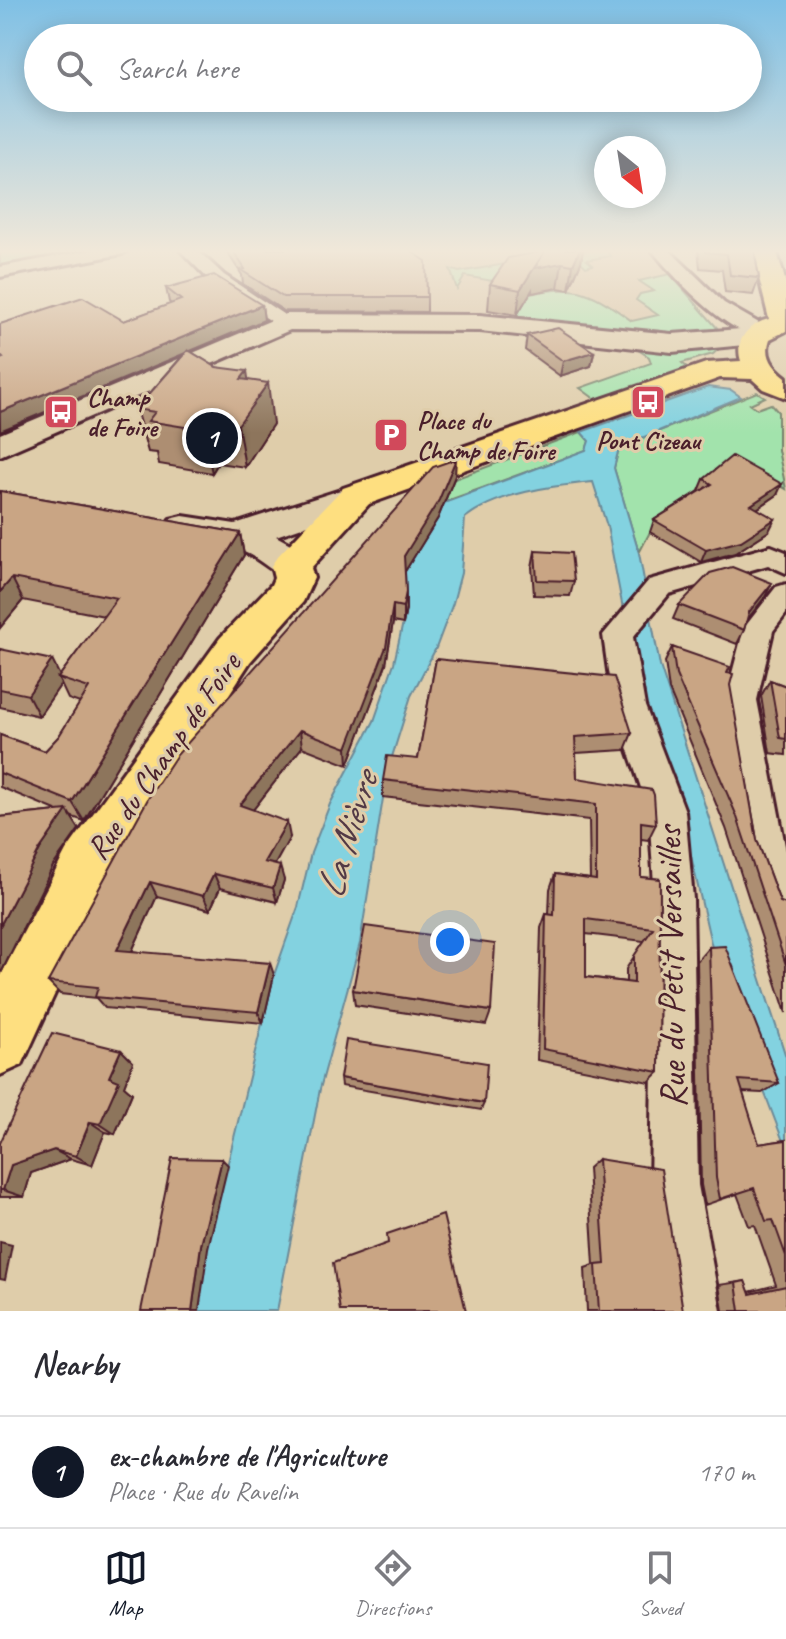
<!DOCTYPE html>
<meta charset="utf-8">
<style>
:root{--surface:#fff;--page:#f2f2f3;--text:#2b2b33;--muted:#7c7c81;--line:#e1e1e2;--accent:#111827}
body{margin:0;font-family:Caveat,sans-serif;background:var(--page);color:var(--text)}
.compass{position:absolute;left:594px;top:136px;width:72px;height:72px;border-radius:50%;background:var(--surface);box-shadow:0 4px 20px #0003;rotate:150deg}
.you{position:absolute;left:450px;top:942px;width:28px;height:28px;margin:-20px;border:6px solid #fff;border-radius:50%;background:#1a73e8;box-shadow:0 0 0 12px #1a73e833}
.badge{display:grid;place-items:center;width:52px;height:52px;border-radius:50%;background:var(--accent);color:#fff;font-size:26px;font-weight:700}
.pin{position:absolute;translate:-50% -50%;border:4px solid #fff;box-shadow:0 2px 8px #0006}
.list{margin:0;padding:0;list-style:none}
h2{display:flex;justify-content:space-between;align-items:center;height:104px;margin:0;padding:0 32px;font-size:34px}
h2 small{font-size:26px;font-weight:400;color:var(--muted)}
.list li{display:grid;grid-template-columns:52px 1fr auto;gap:24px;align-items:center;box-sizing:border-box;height:112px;padding:0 32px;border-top:2px solid var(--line)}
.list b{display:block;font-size:30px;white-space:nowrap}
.list p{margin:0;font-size:26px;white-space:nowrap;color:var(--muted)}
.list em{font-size:26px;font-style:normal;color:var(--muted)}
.icon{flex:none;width:44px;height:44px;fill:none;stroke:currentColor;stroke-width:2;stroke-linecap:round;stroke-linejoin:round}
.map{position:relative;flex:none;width:786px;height:1311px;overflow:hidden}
.search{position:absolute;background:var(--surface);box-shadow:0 4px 20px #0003;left:24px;right:24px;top:24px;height:88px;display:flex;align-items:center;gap:20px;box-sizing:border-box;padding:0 28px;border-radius:44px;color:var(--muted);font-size:30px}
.sheet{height:216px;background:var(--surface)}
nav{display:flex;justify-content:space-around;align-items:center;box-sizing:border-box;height:112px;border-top:2px solid var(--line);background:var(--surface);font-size:22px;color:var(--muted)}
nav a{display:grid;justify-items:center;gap:4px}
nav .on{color:var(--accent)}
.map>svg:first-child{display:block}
.built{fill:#d5be9d}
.green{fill:#a2e3ac;stroke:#76816c;stroke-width:2}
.water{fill:#83d2e0;stroke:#6c8a98;stroke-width:2}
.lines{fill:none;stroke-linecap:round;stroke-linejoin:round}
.street-casing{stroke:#4a1f2b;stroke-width:6}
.secondary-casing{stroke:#4a1f2b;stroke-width:6}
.primary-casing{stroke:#4a1f2b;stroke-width:6}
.street{fill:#dfcdaa;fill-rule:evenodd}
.secondary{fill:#dfcdaa;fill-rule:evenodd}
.primary{fill:#fedf80;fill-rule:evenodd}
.wall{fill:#ad8e72;stroke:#4a1f2b;stroke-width:2;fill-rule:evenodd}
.shaded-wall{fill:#8d745c;stroke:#4a1f2b;stroke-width:2}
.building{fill:#c9a584;stroke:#4a1f2b;stroke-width:2;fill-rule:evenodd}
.labels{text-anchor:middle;stroke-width:6;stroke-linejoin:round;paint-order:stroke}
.far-poi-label{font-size:26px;font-weight:bold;fill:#4a1f2b;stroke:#dfcdaa;text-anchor:start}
.street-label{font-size:32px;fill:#4a1f2b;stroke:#dfcdaa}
.near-street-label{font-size:38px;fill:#4a1f2b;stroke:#dfcdaa}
.near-water-label{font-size:40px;font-style:italic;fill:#533a46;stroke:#dfcdaa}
</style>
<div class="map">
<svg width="786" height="1311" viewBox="0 0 786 1311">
<rect width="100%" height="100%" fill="#dfcdaa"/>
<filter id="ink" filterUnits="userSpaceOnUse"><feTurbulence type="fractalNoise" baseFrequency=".0125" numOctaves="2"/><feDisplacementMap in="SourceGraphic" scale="16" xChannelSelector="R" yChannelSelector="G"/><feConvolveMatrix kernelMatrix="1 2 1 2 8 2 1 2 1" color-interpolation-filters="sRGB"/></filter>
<g filter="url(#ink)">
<path class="built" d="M392 249H646L719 330 672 334 464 311 427 312Z"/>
<path class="green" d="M0 249H104L0 268Z
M593 249H605L611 256 587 260 593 265 586 267 581 262 504 283 465 276 457 289 450 269 459 272Z
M670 274 719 330 672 334 514 319 530 294C580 283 593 293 632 321L658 315 636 300 640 294 654 291 639 281Z
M624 341 719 346 720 348 713 354 682 363 694 373 603 405 580 388 651 363 649 357Z
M757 392 765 397 750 404 757 409 771 404 778 412V450L786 489 748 467 712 498 650 532 639 553 614 468 618 452 637 440Z
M581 432 589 441 586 450 444 502 449 491 441 484Z"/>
<path class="water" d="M708 387 731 390 741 397 637 440 618 452 614 468 639 553 660 666 786 1057V1149L716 965 685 830 635 671 607 526 593 482C553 486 498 492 465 518L461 573 453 603 436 648 411 696 387 773 360 943 320 1089 277 1311H197L204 1260 274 975 298 907 311 853 330 804 374 721 394 663 406 609 403 575 444 503 586 450 589 441 581 432Z"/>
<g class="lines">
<g class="street-casing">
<path id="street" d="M96 249H130L122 254 0 277V267Z
M179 249H196L224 275 295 322 293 326H279L212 283Z
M651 249H668L724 303 766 327 768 331 766 335C733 343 670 273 651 249Z
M771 546 786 552V573L768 565 669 594 633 637 645 706 685 811 693 899 698 1185 721 1311H669L650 1185 655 899 649 811 613 706 603 635 649 580Z
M786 584V614L773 631 757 700 786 851V918L772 913 750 853 725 700 744 628 776 587Z"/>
</g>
<g class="secondary-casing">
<path id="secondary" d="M286 314 480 315 672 334 755 328 765 330 769 336 765 342 755 344 672 352 480 331 290 330 0 456V434Z
M356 485 369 488 374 496 369 504 276 536 294 546 311 566 305 575C277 583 268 562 244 552 221 542 194 543 170 537L164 528 170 519 183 516 235 524Z"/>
</g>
<g class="primary-casing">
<path id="primary" d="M752 249H776L786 283V331L770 339C764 356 773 367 786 377V398L763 389 752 379 720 378 369 504 311 568 314 578 303 602 250 662 104 887 22 1065 0 1075V977L66 851 220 638 271 585 274 578 271 566 277 557 343 488 706 363 741 361C734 339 749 324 769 319Z"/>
</g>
<use href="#street" class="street"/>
<use href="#secondary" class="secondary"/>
<use href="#primary" class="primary"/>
</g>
<path class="wall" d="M225 249H408L427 297V312L284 311 243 284 242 275Z
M546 249H583L581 262 569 290 558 288 532 293V290L517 315 488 310 490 284Z
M698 249H754L759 278 753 295 725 292 722 270 700 268Z
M166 288 262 305 264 320 190 351 216 367 248 380 273 424 245 467 218 463 212 473 159 464 157 453 148 452 136 409 185 353 0 431V324L124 321 171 304 169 302Z
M527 335 594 352 591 366 560 376 525 350Z
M455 476 438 518 405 571 406 609 403 624 393 622 386 664 348 765 302 747 253 810 290 837 274 865 284 880 277 902 220 888 210 910 157 896 132 951 274 975 263 1023 105 1008 96 998 60 994 48 982Z
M704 479 777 495 757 509 769 531 735 553 701 562 650 532 654 520 699 491Z
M0 491 240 533 244 555 84 821 70 816 79 829 53 866 0 975V817L58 811 0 787V735L45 751 59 736 80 703 68 699 61 684 39 716 0 707V649L60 675 104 616 23 600 0 628Z
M535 551 574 581 570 596 534 595 532 567Z
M765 597 746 620 744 630 737 644 673 619 679 605Z
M672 647 727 673 757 840 780 902 786 904V1013L726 828 669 690 665 662Z
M436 659 632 733 625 750 576 753 577 778 656 824 648 840 641 839V877L660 879 659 1072 649 1082 537 1060 541 928 546 914H549L550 889 555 874 590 879 589 820 383 797V780L418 759ZM586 934 644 941 626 969V982L586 977Z
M770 680 786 686V755L770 753 761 696Z
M709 947 779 1083 762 1093 742 1092 759 1144 786 1140V1311H723L719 1285 745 1281 749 1292 776 1285 755 1225 749 1226 737 1194 705 1205 701 1185 697 961Z
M353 990 491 1011 486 1025 355 1005Z
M121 1050 133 1062 124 1086 132 1093 115 1134 105 1132 92 1165 71 1159 31 1173 24 1197H0V1143Z
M340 1078 484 1103 481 1110 341 1086Z
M598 1159 682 1311H683H587L585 1268 594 1265 588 1168Z"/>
<path class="shaded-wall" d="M580 249H583L581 262 569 290 573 265Z
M545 251 562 263 558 288 532 293V290L517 315 520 290Z
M262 305 264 320 0 431V412Z
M594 352 591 366 560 376 563 361Z
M247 371 252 405 268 383 273 424 245 467 238 425 241 379Z
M210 420 218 463 212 473 203 430Z
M456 459 455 476 438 518 404 573V556Z
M782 484 777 495 745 517 751 505Z
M775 519 769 531 735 553 701 562 706 550Z
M240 533 244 555 84 821 72 802Z
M12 578 23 600 0 628V592Z
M772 583 765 597 742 626 749 612Z
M406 592V609L403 624V607Z
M393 605V622L386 664 348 765 347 748Z
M52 660 62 680 58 678 61 684 39 716 28 695Z
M300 730 302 747 245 820 240 805Z
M67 810 79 829 53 866 0 975V926L40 849Z
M287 822 290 837 268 877 264 862Z
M280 866 284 880 277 902 273 888Z
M214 874 220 888 210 910 203 896Z
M150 882 157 896 127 962 117 950Z
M270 963 274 975 263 1023 258 1012Z
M121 1050 133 1062 124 1086 132 1093 115 1134 100 1124 109 1077Z
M90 1122 105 1132 92 1165 76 1156Z
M54 1150 71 1159 31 1173 24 1197 3 1190 11 1165Z
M222 1159 228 1165 208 1248 199 1311H192L201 1245Z
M0 1242 12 1245 5 1280 0 1279Z"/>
<path class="building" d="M232 249H408L426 261 427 297H283L241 270 245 269Z
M546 249H580L573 265 562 263 535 268Z
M705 249H754L759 278 730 275 727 254 705 252Z
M545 251 520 290 490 284 508 258Z
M214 275 262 305 0 412V359L3 358 0 355V324L83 297 124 321 181 300 166 288Z
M558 328 594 352 563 361 527 335Z
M188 350 216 367 247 371 241 379 268 383 238 425 210 420 203 430 148 421 155 412 136 409Z
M732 456 782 484 751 505 775 519 741 541 706 550 654 520 712 484 704 479Z
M456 459 439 500 404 556 406 592 403 607 393 605 386 647 347 748 300 730 240 805 287 822 264 862 280 866 273 888 214 874 203 896 150 882 117 950 270 963 258 1012 95 997 98 987 48 982 149 797 176 756 433 467Z
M0 491 240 533 72 802 0 773V735L45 751 59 736 89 688 58 678 117 598 12 578 0 592Z
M535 551 571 553 574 581 537 580Z
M732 567 772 583 749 612 744 630 679 605 710 573Z
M672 647 730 667 727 673 733 674 730 685 757 840 780 902 786 904V965L736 814 676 675Z
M0 649 52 660 28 695 0 689Z
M436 659 614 677 632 733 575 737 577 778 652 790 654 795 656 824 641 822V877L660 879 659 1072 543 1049 546 914 554 915 555 874 596 880V804L383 780 387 756 418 759ZM586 919 653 928 634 956V983L586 977Z
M770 680 786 686V739L780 738Z
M67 810 40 849 0 926V817Z
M365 926 495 944 491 1011 353 990Z
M725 946 779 1083 739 1080 759 1144 786 1140V1256L773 1220 766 1221 754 1188 720 1199 716 1178 709 947Z
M52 1033 121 1050 109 1077 119 1081 100 1124 90 1122 76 1156 54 1150 11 1165 3 1190H0V1143Z
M346 1040 487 1063 484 1103 340 1078Z
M172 1158 222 1159 201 1245 192 1311H141Z
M598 1159 661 1169 683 1311H599L596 1265 605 1264Z
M443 1215 466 1311H340L333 1263 388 1243 387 1234Z
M745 1281 750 1294 786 1286V1311H740L736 1283Z"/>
</g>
<linearGradient id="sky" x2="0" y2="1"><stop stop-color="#7fc0e5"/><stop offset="0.58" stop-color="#f1e8d9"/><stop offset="1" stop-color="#f1e8d9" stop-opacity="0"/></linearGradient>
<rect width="786" height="433" fill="url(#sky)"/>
<defs>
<g id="bus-square" transform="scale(1.8)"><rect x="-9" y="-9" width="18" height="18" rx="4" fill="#d1495b" stroke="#dfcdaa"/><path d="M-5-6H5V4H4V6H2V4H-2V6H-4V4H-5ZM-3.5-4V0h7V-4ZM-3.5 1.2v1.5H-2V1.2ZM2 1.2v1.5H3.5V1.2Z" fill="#fff"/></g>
<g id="parking-square" transform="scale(1.8)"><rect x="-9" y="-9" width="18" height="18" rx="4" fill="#d1495b" stroke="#dfcdaa"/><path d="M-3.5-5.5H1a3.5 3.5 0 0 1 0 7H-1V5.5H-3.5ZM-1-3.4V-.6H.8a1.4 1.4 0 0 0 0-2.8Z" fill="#fff"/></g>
</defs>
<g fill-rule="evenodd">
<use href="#bus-square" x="648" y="402"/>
<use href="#bus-square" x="61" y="412"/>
<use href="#parking-square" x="391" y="435"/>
</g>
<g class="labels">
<g class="far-poi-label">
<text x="87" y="406">Champ<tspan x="87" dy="30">de Foire</tspan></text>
<text x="417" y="429">Place du<tspan x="417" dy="30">Champ de Foire</tspan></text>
<text x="648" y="449" text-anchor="middle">Pont Cizeau</text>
</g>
<g class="street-label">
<text transform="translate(163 756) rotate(-55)" y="11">Rue du Champ de Foire</text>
</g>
<g class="near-street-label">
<text transform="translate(670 967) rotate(-91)" y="13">Rue du Petit Versailles</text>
</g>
<g class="near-water-label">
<text transform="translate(346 835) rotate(-73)" y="14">La Nièvre</text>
</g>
</g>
</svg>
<svg class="compass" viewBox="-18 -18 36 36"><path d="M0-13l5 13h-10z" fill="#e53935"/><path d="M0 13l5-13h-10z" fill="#7c7c81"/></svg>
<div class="you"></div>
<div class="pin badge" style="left:212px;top:438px">1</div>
<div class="search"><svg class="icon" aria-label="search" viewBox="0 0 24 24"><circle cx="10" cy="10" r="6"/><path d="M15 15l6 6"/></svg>Search here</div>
</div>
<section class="sheet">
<h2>Nearby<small></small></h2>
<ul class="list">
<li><span class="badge">1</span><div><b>ex-chambre de l'Agriculture</b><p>Place · Rue du Ravelin</p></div><em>170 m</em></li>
</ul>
</section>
<nav>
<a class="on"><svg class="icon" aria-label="map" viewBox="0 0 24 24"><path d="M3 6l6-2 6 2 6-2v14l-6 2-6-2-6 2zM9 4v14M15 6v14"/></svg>Map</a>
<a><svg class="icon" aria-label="directions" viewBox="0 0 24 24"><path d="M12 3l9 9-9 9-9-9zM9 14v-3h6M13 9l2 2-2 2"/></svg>Directions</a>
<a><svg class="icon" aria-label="saved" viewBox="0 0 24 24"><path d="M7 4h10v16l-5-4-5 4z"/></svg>Saved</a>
</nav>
